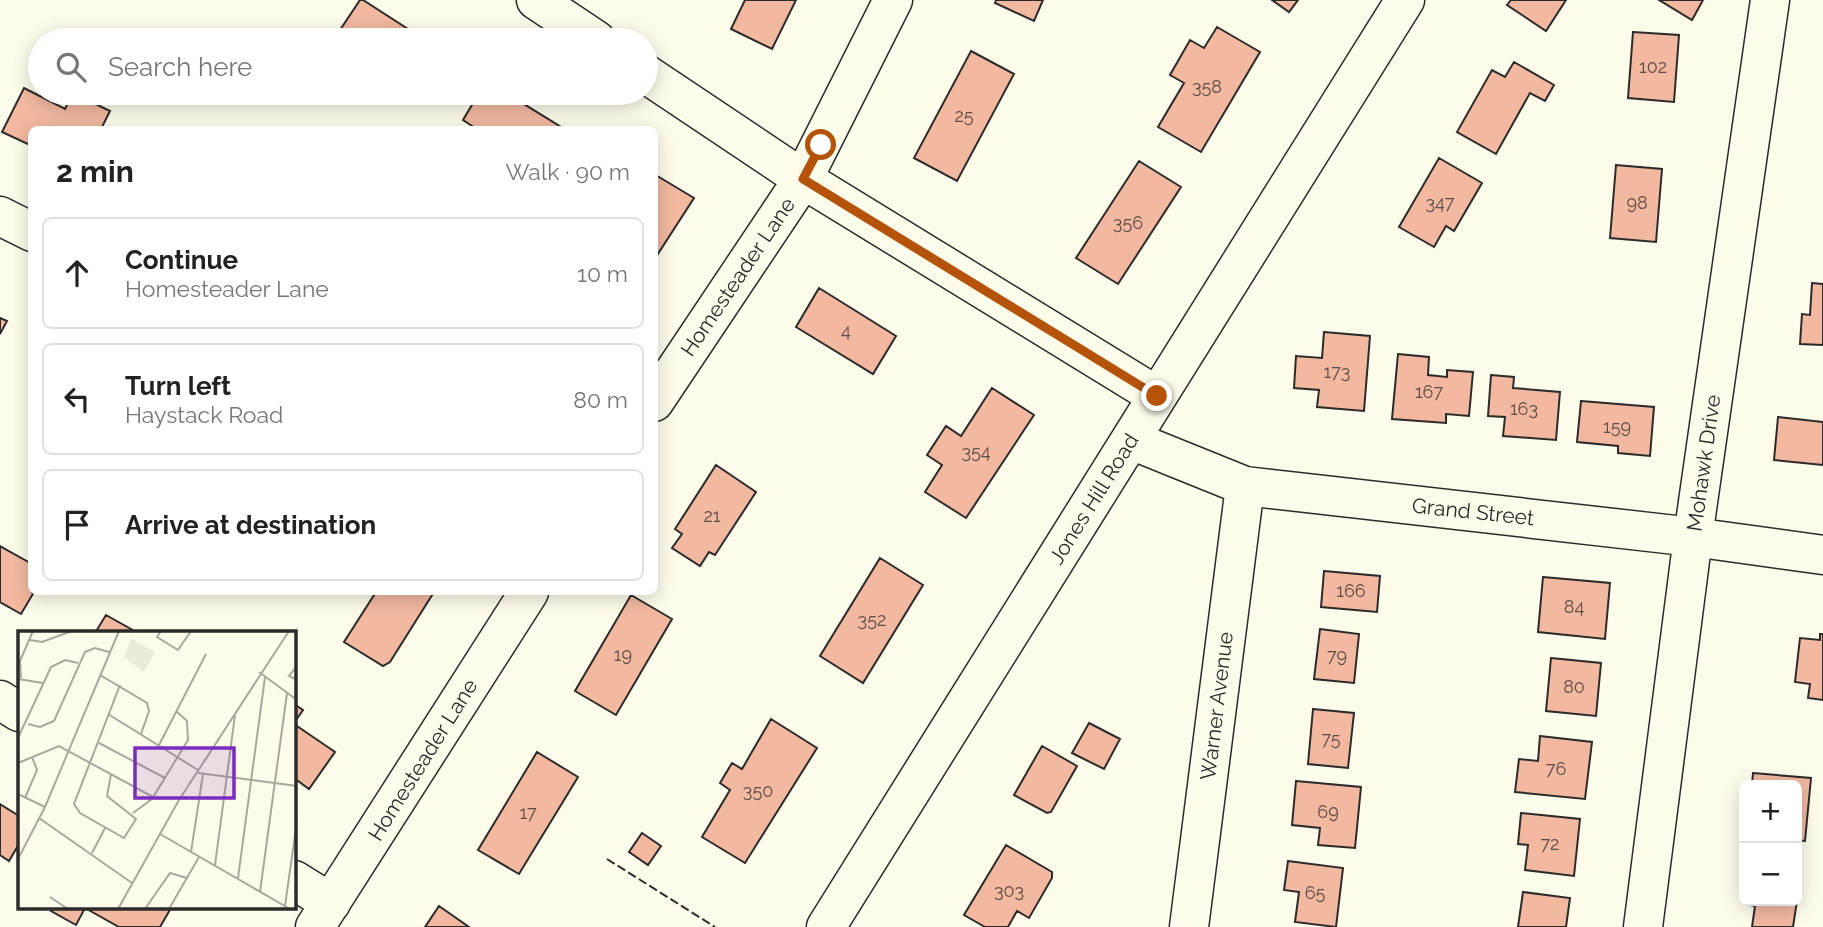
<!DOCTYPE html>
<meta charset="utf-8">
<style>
:root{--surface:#fff;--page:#f6f6f6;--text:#222;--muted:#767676;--line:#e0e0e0}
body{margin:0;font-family:Raleway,sans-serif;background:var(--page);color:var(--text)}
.controls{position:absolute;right:21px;bottom:21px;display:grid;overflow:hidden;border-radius:10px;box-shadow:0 4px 18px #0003}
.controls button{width:63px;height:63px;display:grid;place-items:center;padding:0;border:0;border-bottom:2px solid var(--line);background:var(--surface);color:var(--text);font:35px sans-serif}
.stop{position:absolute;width:21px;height:21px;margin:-16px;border:5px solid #b45309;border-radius:50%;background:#fff}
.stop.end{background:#b45309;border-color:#fff;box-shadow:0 2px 7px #0008}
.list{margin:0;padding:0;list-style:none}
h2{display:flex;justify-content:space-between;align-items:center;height:91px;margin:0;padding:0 28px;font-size:30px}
h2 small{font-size:23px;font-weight:400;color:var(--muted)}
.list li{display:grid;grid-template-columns:46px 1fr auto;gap:21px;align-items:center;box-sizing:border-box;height:112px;margin:0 14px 14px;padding:0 14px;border:2px solid var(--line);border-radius:10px}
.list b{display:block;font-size:26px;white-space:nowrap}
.list p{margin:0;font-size:23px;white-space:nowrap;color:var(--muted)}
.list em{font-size:23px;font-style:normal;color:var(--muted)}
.icon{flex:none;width:38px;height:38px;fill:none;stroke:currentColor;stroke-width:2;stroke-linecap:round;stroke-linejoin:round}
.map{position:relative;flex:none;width:1823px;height:927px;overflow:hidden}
.search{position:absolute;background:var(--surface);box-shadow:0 4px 18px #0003;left:28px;top:28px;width:630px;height:77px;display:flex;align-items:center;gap:18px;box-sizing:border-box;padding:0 24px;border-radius:38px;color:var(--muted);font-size:26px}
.panel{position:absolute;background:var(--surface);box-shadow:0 4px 18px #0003;left:28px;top:126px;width:630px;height:469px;border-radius:10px}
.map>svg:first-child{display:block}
.building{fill:#f2b8a0;stroke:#2b2b2b;stroke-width:2}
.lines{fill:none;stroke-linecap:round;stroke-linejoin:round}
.minor-casing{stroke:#2b2b2b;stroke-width:41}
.major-casing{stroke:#2b2b2b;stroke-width:41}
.minor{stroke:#fdfbea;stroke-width:38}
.major{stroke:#fdfbea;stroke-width:38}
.fence{stroke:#2b2b2b;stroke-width:2;stroke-dasharray:9 3.5;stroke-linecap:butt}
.route{stroke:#b45309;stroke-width:9}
.labels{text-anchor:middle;stroke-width:5;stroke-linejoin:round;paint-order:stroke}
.number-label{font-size:18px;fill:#5d4e48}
.street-label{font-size:21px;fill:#2b2b2b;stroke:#fdfbea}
.inset-road{fill:none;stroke:#a9a89e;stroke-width:2}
.view{fill:#7b2cbf;fill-opacity:0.15;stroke:#7b2cbf;stroke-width:3.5}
.inset-edge{fill:none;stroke:#2b2b2b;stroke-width:3.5}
</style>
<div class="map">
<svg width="1823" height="927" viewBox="0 0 1823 927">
<rect width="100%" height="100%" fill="#fdfbea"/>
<path class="building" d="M360 0H363L425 40H348L338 33Z
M745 0H796L772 49 731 29Z
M996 0H1043L1034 21 995 3Z
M1272 0H1298L1289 12Z
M1511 0H1566L1546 31 1507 5Z
M1659 0H1703L1692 20Z
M1217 27 1260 52 1201 152 1158 127 1184 83 1170 75 1190 40 1204 48Z
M1633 32 1679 35 1674 102 1628 98Z
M971 51 1014 74 957 181 914 158Z
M1514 62 1554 85 1545 101 1530 93 1496 154 1457 132 1492 70 1505 77Z
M24 88 65 109 73 93 110 111 102 127 107 130H32V146L2 132Z
M479 93H506L566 130H478L463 120Z
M1439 158 1482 183 1454 231 1446 226 1434 247 1399 227Z
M1139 161 1181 187 1118 284 1076 258Z
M1616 165 1662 169 1656 242 1610 238Z
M654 174 694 198 654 260Z
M1812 283 1823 284V345L1800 344 1802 314 1810 315Z
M819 288 896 336 873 374 796 327Z
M0 318 7 321 0 334Z
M1324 332 1370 336 1364 411 1317 407 1319 390 1294 388 1296 356 1322 358Z
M1398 354 1429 357 1428 375 1447 377V370L1473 372 1469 416 1446 414V423L1392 419Z
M1491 375 1514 377 1513 388 1560 392 1556 440 1503 436 1505 417 1488 416Z
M992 388 1034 415 966 518 925 492 942 465 927 455 946 426 961 436Z
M1581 401 1654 407 1650 456 1618 453V446L1577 442Z
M1778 417 1823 422V465L1774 460Z
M716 465 756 492 715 555 709 552 700 566 672 548 682 534 675 529Z
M0 546 32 564V592H34L21 614 0 602Z
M880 558 923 585 863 683 820 656Z
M1324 571 1380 576 1377 612 1321 607Z
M1543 577 1610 583 1605 639 1538 632Z
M376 592H434L390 662 383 666 344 642Z
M631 595 672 619 616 715 575 691Z
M106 615 138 633H95Z
M1320 629 1359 634 1354 683 1314 679Z
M1820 634H1823V700L1808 698 1810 684 1795 682 1800 638 1820 640Z
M1551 658 1601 663 1596 716 1546 711Z
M294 704 303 710 294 723Z
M1313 709 1354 713 1348 768 1308 764Z
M771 719 817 748 745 863 702 837 730 790 720 783 732 763 742 769Z
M1089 723 1120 739 1104 769 1072 753Z
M294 724 335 752 309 789 294 778Z
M1540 736 1592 742 1585 799 1515 792 1519 759 1538 761Z
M1042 746 1077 766 1051 812 1047 813 1014 795Z
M537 752 578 777 519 874 478 850Z
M1753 773 1811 778 1805 841 1797 840V785H1752Z
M1296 781 1361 787 1355 848 1318 845 1320 828 1292 825Z
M0 804 19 816V844L9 861 0 855Z
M1521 813 1580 819 1574 876 1525 870 1528 845 1518 844Z
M642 833 661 846 648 865 629 852Z
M1006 845 1052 872V878L1029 918 1017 911 1008 927H985L964 915Z
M1288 861 1343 868 1336 927 1295 922 1299 892 1284 890Z
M1797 881H1800L1793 927H1752L1755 906 1749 905V901H1797Z
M1523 892 1570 898 1566 927H1518Z
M439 906 469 927H425Z
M54 908H171L160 927H119L85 908 76 925 51 911Z"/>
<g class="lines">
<g class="minor-casing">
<path id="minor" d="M536 0 596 40
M646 74 803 179 1157 396
M0 216 32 232
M654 402 803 179 893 0
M1131 440 1245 486 1693 537 1823 555
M0 700 19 712
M294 880 331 903
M315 927 529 592
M1189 927 1245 486
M1643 927 1693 537 1770 0"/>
</g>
<g class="major-casing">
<path id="major" d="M826 927 1405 0"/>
</g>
<use href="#minor" class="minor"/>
<use href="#major" class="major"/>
<path class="fence" d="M607 859 715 927"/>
</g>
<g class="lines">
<path class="route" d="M821 145 803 179 1157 396"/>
</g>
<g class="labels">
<g class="number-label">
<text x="1653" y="73">102</text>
<text x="1207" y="93">358</text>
<text x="964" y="122">25</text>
<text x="1440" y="209">347</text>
<text x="1637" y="209">98</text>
<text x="1128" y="229">356</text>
<text x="846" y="337">4</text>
<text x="1337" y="378">173</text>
<text x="1429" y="398">167</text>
<text x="1524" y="415">163</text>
<text x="1617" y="433">159</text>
<text x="976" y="458">354</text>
<text x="712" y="522">21</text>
<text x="1351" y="597">166</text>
<text x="1574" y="613">84</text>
<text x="872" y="626">352</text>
<text x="623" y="661">19</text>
<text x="1337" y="662">79</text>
<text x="1574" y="693">80</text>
<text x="1331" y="745">75</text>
<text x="1556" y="775">76</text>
<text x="758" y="797">350</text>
<text x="1328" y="818">69</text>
<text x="528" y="819">17</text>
<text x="1550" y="850">72</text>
<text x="1009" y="897">303</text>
<text x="1315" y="899">65</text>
</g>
<g class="street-label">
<text transform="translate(738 277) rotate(-56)" y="7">Homesteader Lane</text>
<text transform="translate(1704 463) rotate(-82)" y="7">Mohawk Drive</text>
<text transform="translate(1094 499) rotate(-58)" y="7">Jones Hill Road</text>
<text transform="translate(1473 512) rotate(6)" y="7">Grand Street</text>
<text transform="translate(1217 706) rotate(-83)" y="7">Warner Avenue</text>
<text transform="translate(423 760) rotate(-58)" y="7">Homesteader Lane</text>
</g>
</g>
<g transform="translate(18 631)">
<rect width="278" height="278" fill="#fdfbea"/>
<path d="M113 7 137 21 126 41 106 26Z" fill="#ecebdb"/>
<path class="inset-road" d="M143 0 139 6 160 19 173 0M12 9 24 11 54 0M279 35 271 45 279 49M241 41 279 69M82 44 129 72 131 80 123 103M3 47 2 30 15 0M0 48 25 52M90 83 180 139M10 93 22 96 36 90 67 21 77 17 91 21M0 107 33 36 47 29 60 32M81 112 147 147M141 114 188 23M0 132 41 115 135 166M180 142 279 155M93 143 89 165 118 188 106 207 62 182 56 173 102 54M0 163 27 176M7 167 19 139 14 126M115 182 134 168 170 109 169 90 158 80M21 187 114 252M142 203 272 278M173 221 185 143M74 222 87 197M0 228 27 176 101 0M197 234 217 84M220 247 247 46M242 261 269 62M32 266 50 278M267 275 279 190M100 278 161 169 271 0M127 278 152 242 169 247M151 278 181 226"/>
<path class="view" d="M117 117H216V167H117Z"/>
<rect width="278" height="278" class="inset-edge"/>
</g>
</svg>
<div class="controls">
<button>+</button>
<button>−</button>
</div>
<div class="stop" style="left:821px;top:145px"></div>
<div class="stop end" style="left:1157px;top:396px"></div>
<div class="search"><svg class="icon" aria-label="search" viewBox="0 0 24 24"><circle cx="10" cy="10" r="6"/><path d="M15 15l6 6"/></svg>Search here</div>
<section class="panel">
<h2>2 min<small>Walk · 90 m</small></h2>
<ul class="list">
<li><svg class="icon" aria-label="ahead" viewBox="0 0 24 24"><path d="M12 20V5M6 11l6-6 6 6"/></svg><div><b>Continue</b><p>Homesteader Lane</p></div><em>10 m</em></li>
<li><svg class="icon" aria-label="left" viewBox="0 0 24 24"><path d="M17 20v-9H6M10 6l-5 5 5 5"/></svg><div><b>Turn left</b><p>Haystack Road</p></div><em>80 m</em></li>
<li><svg class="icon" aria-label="arrive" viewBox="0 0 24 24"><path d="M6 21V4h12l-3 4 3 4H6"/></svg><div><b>Arrive at destination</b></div></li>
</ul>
</section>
</div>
